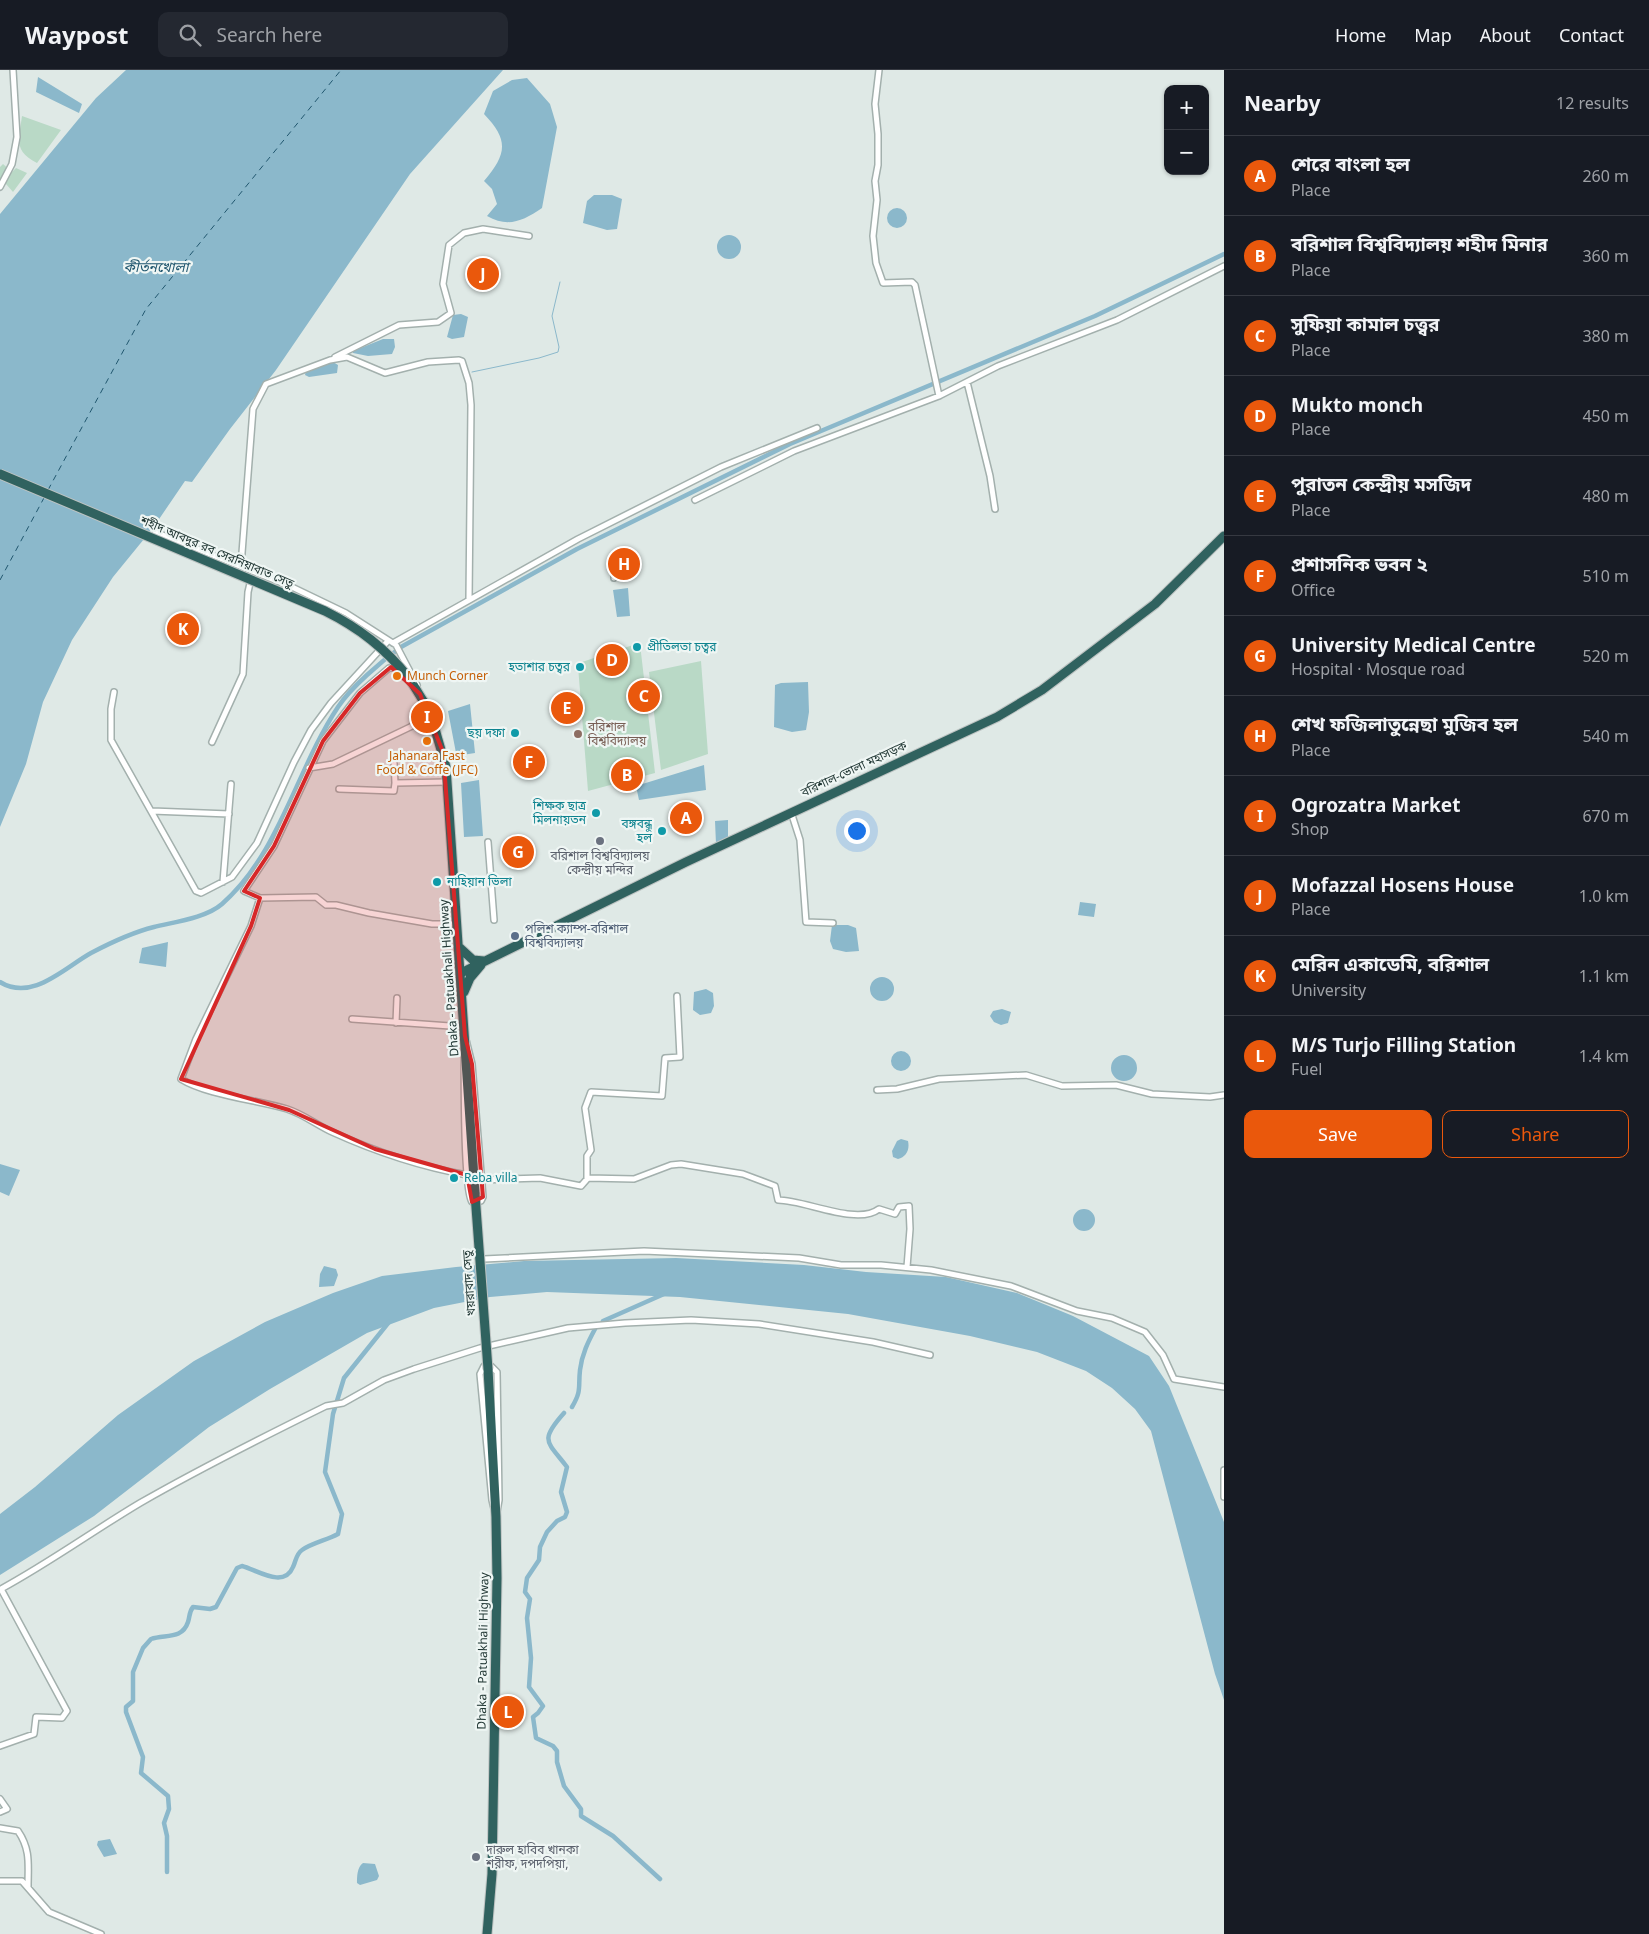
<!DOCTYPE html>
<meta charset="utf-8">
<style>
:root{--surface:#171b24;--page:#242831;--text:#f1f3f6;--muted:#9ea1a6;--line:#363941;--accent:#ea580c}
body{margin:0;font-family:"Noto Sans","Noto Sans Bengali",sans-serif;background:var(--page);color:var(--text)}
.controls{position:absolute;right:15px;top:15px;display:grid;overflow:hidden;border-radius:10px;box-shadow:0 1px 4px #0004}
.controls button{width:45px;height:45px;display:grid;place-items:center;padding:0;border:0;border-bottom:1px solid var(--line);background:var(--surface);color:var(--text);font:25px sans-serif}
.you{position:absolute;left:856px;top:760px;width:18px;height:18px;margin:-12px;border:4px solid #fff;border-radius:50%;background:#1a73e8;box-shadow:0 0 0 8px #1a73e833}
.badge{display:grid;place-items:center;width:32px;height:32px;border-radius:50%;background:var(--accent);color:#fff;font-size:16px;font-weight:700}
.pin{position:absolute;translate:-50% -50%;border:2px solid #fff;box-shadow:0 1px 5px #0006}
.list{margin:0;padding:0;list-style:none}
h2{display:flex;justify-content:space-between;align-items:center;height:65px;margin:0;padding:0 20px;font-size:21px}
h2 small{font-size:16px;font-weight:400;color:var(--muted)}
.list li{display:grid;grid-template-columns:32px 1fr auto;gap:15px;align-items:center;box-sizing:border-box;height:80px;padding:0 20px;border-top:1px solid var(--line)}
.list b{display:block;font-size:19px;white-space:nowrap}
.list p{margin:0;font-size:16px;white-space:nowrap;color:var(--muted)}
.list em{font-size:16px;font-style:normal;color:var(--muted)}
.actions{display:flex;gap:10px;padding:15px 20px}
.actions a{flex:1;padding:11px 0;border:1px solid var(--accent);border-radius:10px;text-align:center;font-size:18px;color:var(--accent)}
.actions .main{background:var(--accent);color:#fff}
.icon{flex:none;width:28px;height:28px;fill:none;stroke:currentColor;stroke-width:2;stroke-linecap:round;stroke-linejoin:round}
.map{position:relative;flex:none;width:1224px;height:1864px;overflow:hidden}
header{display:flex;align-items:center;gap:30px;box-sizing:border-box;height:70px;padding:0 25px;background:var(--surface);border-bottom:1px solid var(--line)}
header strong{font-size:24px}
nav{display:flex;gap:28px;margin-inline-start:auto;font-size:18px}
.search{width:350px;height:45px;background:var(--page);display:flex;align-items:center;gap:12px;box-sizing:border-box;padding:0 18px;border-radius:10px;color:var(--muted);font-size:19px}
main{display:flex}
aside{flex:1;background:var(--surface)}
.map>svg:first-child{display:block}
.green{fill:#b9d9c6}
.water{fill:#8bb8cb}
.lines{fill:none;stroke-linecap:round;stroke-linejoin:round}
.stream{stroke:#8bb8cb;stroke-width:1}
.canal{stroke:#8bb8cb;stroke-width:4.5}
.ferry{stroke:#21576f;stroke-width:1;stroke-dasharray:6 5;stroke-linecap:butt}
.street-casing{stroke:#a3b0ad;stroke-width:8}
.highway-casing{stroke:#bdc3c2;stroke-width:11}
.street{stroke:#fff;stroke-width:5}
.highway{stroke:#30625f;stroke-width:9}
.highway-bridge-casing{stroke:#bdc3c2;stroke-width:11;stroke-linecap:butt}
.highway-bridge{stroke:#30625f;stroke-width:9}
.marked{fill:#d62828;fill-opacity:0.2;stroke:#d62828;stroke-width:4;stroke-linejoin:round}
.culture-dot{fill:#0f9aa8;stroke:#eff6f4;stroke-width:2}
.food-dot{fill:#e8710a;stroke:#eff6f4;stroke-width:2}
.education-dot{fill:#8d6e63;stroke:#eff6f4;stroke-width:2}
.worship-dot{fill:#6b7280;stroke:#eff6f4;stroke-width:2}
.service-dot{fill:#5c6f8a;stroke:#eff6f4;stroke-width:2}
.labels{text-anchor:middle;stroke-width:4.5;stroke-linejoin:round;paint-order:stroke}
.street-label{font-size:12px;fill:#223835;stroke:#eff6f4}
.culture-label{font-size:12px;fill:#0d838f;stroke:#eff6f4;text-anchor:end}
.food-label{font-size:12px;fill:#c56008;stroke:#eff6f4;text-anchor:start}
.education-label{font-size:12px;fill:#785e54;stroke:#eff6f4;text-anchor:start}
.worship-label{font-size:12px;fill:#5b616d;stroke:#eff6f4}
.service-label{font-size:12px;fill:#4e5e75;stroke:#eff6f4;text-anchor:start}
.water-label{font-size:14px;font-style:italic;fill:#21576f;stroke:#eff6f4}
</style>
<header>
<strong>Waypost</strong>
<div class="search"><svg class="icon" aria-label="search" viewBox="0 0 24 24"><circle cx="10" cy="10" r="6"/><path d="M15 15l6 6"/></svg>Search here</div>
<nav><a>Home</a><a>Map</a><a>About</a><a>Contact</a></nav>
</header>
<main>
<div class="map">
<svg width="1224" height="1864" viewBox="0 0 1224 1864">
<rect width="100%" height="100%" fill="#dfe9e6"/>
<path class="green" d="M22 46 61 60 37 93C13 81 19 69 22 46Z
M3 94 12 102 16 98 27 103 13 122 6 114 0 113V97Z
M636 574H640L655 703 588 721 578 596 579 593Z
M701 591 708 684 661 700 649 602Z"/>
<path class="water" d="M126 0H503L410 104 276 300 230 359 192 412 185 411 153 458 113 507 72 570 43 632 26 694 0 757V144L96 28Z
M38 7 82 34 79 43 36 22Z
M527 8 550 34 557 57 542 138C523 151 508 158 487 146L497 134 492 119 484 111C507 84 509 70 484 44L493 21 512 10Z
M594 125H612L622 129 617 159 607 160 583 153 587 131Z
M887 148a10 10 0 1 1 20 0a10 10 0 1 1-20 0Z
M717 177a12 12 0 1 1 24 0a12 12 0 1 1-24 0Z
M461 244 468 247 464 267 452 269 447 267 453 245Z
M383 269H394L395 277 392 284 368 286 353 283V281Z
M333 292 338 295 337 303 309 307 305 305 306 301Z
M628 518 630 546 617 547 613 520Z
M808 612 809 642 806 660 792 662 774 657 775 615 781 613Z
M470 634 475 683 462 685 456 683 448 641Z
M704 695 706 720 639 730 636 716Z
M479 710 483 766 464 767 461 713Z
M728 750V767L716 774 715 751Z
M1080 832 1096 834 1094 847 1078 845Z
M832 855H848L856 858 859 881 846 882 833 879 830 871Z
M168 872 166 897 139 893 142 878Z
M870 919a12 12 0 1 1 24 0a12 12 0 1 1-24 0Z
M706 919 713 923 714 936 711 943 700 945 693 940 694 922Z
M1002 939 1011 942 1008 953 1001 955 994 952 990 946 993 941Z
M891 991a10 10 0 1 1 20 0a10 10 0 1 1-20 0Z
M1111 998a13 13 0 1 1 26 0a13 13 0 1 1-26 0Z
M901 1069 908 1071C910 1080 906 1087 898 1089L893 1087 892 1081 897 1071Z
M0 1094 20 1100 9 1126 0 1122Z
M1073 1150a11 11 0 1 1 22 0a11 11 0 1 1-22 0Z
M676 1188 804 1195 866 1202 946 1207 1017 1223 1073 1246 1149 1286 1169 1316 1224 1452V1630L1215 1604 1151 1361 1135 1339 1112 1318 1086 1301 1037 1282 970 1266 848 1244 680 1227 547 1222 490 1227 434 1238 367 1263 270 1319 209 1357 94 1446 0 1505V1444L35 1417 118 1345 194 1291 265 1252 333 1223 382 1206 456 1197 524 1191Z
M324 1196 336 1199 338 1205 334 1216 319 1217 320 1204Z
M110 1769 117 1784 104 1787 97 1775 98 1771Z
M363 1793 375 1794 379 1806 377 1810 360 1815 357 1813C357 1807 357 1797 363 1793Z"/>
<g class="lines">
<path class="stream" d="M472 302 539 288 558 282 559 277 552 246 560 212"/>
<path class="canal" d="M0 912C32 932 64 898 91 883 110 873 134 862 154 857 174 852 206 848 222 834 280 783 296 700 338 637 351 617 382 591 401 577L577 479 790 374 1095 246 1224 184
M603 1251 664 1224
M572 1337C582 1320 578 1318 580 1300 582 1284 588 1272 595 1259
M564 1343C539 1371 547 1371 567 1397L561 1422 567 1442 565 1447 557 1451 547 1462 540 1477 539 1490 527 1508 525 1522 530 1529 527 1548 531 1588 529 1617 543 1636 538 1643 533 1647 536 1668 553 1676 557 1681V1692L564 1716 581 1739V1746L613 1766 660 1809
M167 1802V1766L164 1753 169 1739 168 1726 141 1703 143 1687 126 1642V1637L133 1631V1602L143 1578 151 1569C165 1564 182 1570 188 1552 190 1546 189 1542 193 1537L210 1539 216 1537 237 1498 242 1496C257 1500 284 1519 293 1497 296 1491 296 1484 302 1480 312 1473 327 1470 338 1464L342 1444 325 1402 333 1344 344 1308 389 1252"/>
<path class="ferry" d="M48 420 146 239 341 0
M0 510 45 426"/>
<g class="street-casing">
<path id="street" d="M879 0 875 34 878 64V95L875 111 877 130 873 166 876 193 883 213 912 212 915 215 939 326
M0 117 12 94 17 67 13 0
M335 287 399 255 438 252 451 243 443 214 449 175 464 163 483 159 529 166
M967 312 990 406 995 439
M695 430 794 381 939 326 998 296 1117 250 1224 196
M155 462 292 517 346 543 396 575 417 615
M241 496 253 339 266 314 330 290 347 287 385 303 428 292 459 290 462 291 469 313 471 335 469 530
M614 508 616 495
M393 573 578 469 721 397 817 358
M402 606 394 598H389L360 623 323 671 274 776 244 821 260 828 316 827 326 835H336L369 843 432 854H458
M114 622 111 639V670L196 821 201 823 232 807 257 773 294 692 311 660 331 633 388 571
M212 672 243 604 248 522 251 509
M394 692 395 713
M309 698 333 694 431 647
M339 719 394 721 395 713 448 712
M152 741 229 744
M791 742 800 770 806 852 833 853
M488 772 494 850
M223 812 231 714
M260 828 251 856 196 969 181 1009C207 1025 257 1030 287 1039 303 1044 317 1055 332 1062 374 1081 422 1097 467 1105
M352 949 464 957
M396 953 397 928
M465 966 472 994 483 1127 481 1131 472 1132C463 1121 464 987 465 966Z
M877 1020 897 1019 939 1009 1026 1005 1062 1016 1116 1015 1152 1024 1210 1027 1224 1025
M587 1109V1086L591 1080 585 1038 591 1022 662 1026 665 988 680 987 677 926
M482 1110 540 1108 581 1116 588 1108 634 1109 671 1095 681 1094 743 1104 775 1116 778 1130C805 1130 857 1156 879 1139L895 1144 899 1137 909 1136 910 1159 907 1197
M484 1189 644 1181 799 1188 841 1195H881L931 1200 1011 1216 1077 1241 1112 1248 1145 1262 1163 1285 1174 1309 1224 1317
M484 1296H491L497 1302 499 1430 496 1447 492 1430 480 1304Z
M1224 1400V1427
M0 1676 34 1664 36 1647 62 1648 67 1641 1 1519C49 1493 93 1461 140 1433 201 1398 263 1367 326 1336L343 1333 384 1310 414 1299 480 1278 568 1258 625 1253 691 1250 759 1254 873 1272 930 1285
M0 1729 7 1739 0 1742
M0 1758 18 1761C31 1780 28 1795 28 1817
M0 1811H22L49 1842 101 1864"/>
</g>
<g class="highway-casing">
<path id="highway" d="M409 608 430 642 446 697 475 1124
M460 878 473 890 484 891
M461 903 686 792 997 647 1042 620 1155 534 1224 466
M464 922 470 908 481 895
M487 1864 492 1804 497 1508 496 1447 488 1299"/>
</g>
<use href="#street" class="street"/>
<use href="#highway" class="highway"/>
<g class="highway-bridge-casing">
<path id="highway-bridge" d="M0 404 325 541C359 558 385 578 409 608
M475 1124 488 1299"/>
</g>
<use href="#highway-bridge" class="highway-bridge"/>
</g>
<path class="marked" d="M391 597 420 624 443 682 465 966 472 994 483 1127 472 1132 467 1105 375 1079 289 1040 181 1009 251 856 260 828 244 821 274 776 323 671 360 623Z"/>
<g class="culture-dot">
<circle cx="637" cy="577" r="5"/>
<circle cx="580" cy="597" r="5"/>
<circle cx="515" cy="663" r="5"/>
<circle cx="596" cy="743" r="5"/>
<circle cx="662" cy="761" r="5"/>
<circle cx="437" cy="812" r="5"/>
<circle cx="454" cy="1108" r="5"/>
</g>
<g class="food-dot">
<circle cx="397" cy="606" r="5"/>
<circle cx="427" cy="671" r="5"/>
</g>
<circle class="education-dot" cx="578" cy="664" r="5"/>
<g class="worship-dot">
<circle cx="600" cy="771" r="5"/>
<circle cx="476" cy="1787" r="5"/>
</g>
<circle class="service-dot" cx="515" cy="866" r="5"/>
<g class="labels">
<g class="street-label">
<text transform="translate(217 482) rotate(23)" y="4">শহীদ আবদুর রব সেরনিয়াবাত সেতু</text>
<text transform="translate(854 699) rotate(-25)" y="4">বরিশাল-ভোলা মহাসড়ক</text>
<text transform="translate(449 908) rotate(-94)" y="4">Dhaka - Patuakhali Highway</text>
<text transform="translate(469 1213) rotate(-94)" y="4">খয়রাবাদ সেতু</text>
<text transform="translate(483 1581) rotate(-89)" y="4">Dhaka - Patuakhali Highway</text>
</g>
<g class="culture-label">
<text x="647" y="581" text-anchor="start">প্রীতিলতা চত্বর</text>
<text x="570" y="601">হতাশার চত্বর</text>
<text x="505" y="667">ছয় দফা</text>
<text x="586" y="740">শিক্ষক ছাত্র<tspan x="586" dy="14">মিলনায়তন</tspan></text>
<text x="652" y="758">বঙ্গবন্ধু<tspan x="652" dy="14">হল</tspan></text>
<text x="447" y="816" text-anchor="start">নাহিয়ান ভিলা</text>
<text x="464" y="1112" text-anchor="start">Reba villa</text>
</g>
<g class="food-label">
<text x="407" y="610">Munch Corner</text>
<text x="427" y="690" text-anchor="middle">Jahanara Fast<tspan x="427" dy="14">Food &amp; Coffe (JFC)</tspan></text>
</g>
<g class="education-label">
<text x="588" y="661">বরিশাল<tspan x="588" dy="14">বিশ্ববিদ্যালয়</tspan></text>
</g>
<g class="worship-label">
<text x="600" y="790">বরিশাল বিশ্ববিদ্যালয়<tspan x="600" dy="14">কেন্দ্রীয় মন্দির</tspan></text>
<text x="486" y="1784" text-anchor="start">দারুল হাবিব খানকা<tspan x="486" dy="14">শরীফ, দপদপিয়া,</tspan></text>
</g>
<g class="service-label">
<text x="525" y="863">পুলিশ ক্যাম্প-বরিশাল<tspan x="525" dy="14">বিশ্ববিদ্যালয়</tspan></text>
</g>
<g class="water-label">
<text x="156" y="202">কীর্তনখোলা</text>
</g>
</g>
</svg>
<div class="controls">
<button>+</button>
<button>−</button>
</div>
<div class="you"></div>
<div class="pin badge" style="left:686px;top:748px">A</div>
<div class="pin badge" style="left:627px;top:705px">B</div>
<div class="pin badge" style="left:644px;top:626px">C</div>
<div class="pin badge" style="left:612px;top:590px">D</div>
<div class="pin badge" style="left:567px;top:638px">E</div>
<div class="pin badge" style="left:529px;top:692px">F</div>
<div class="pin badge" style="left:518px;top:782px">G</div>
<div class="pin badge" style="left:624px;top:494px">H</div>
<div class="pin badge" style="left:427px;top:647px">I</div>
<div class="pin badge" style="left:483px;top:204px">J</div>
<div class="pin badge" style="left:183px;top:559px">K</div>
<div class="pin badge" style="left:508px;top:1642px">L</div>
</div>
<aside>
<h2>Nearby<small>12 results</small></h2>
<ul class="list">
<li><span class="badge">A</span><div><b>শেরে বাংলা হল</b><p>Place</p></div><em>260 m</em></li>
<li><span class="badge">B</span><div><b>বরিশাল বিশ্ববিদ্যালয় শহীদ মিনার</b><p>Place</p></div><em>360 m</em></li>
<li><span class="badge">C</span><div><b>সুফিয়া কামাল চত্ত্বর</b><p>Place</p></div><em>380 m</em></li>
<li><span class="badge">D</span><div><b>Mukto monch</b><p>Place</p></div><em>450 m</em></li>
<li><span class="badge">E</span><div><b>পুরাতন কেন্দ্রীয় মসজিদ</b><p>Place</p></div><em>480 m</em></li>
<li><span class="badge">F</span><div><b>প্রশাসনিক ভবন ২</b><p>Office</p></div><em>510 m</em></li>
<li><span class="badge">G</span><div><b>University Medical Centre</b><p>Hospital · Mosque road</p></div><em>520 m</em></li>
<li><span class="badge">H</span><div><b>শেখ ফজিলাতুন্নেছা মুজিব হল</b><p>Place</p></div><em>540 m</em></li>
<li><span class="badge">I</span><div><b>Ogrozatra Market</b><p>Shop</p></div><em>670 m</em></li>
<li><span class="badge">J</span><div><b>Mofazzal Hosens House</b><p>Place</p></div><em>1.0 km</em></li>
<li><span class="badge">K</span><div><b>মেরিন একাডেমি, বরিশাল</b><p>University</p></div><em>1.1 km</em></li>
<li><span class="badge">L</span><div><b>M/S Turjo Filling Station</b><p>Fuel</p></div><em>1.4 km</em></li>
</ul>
<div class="actions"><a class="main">Save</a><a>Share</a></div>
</aside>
</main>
